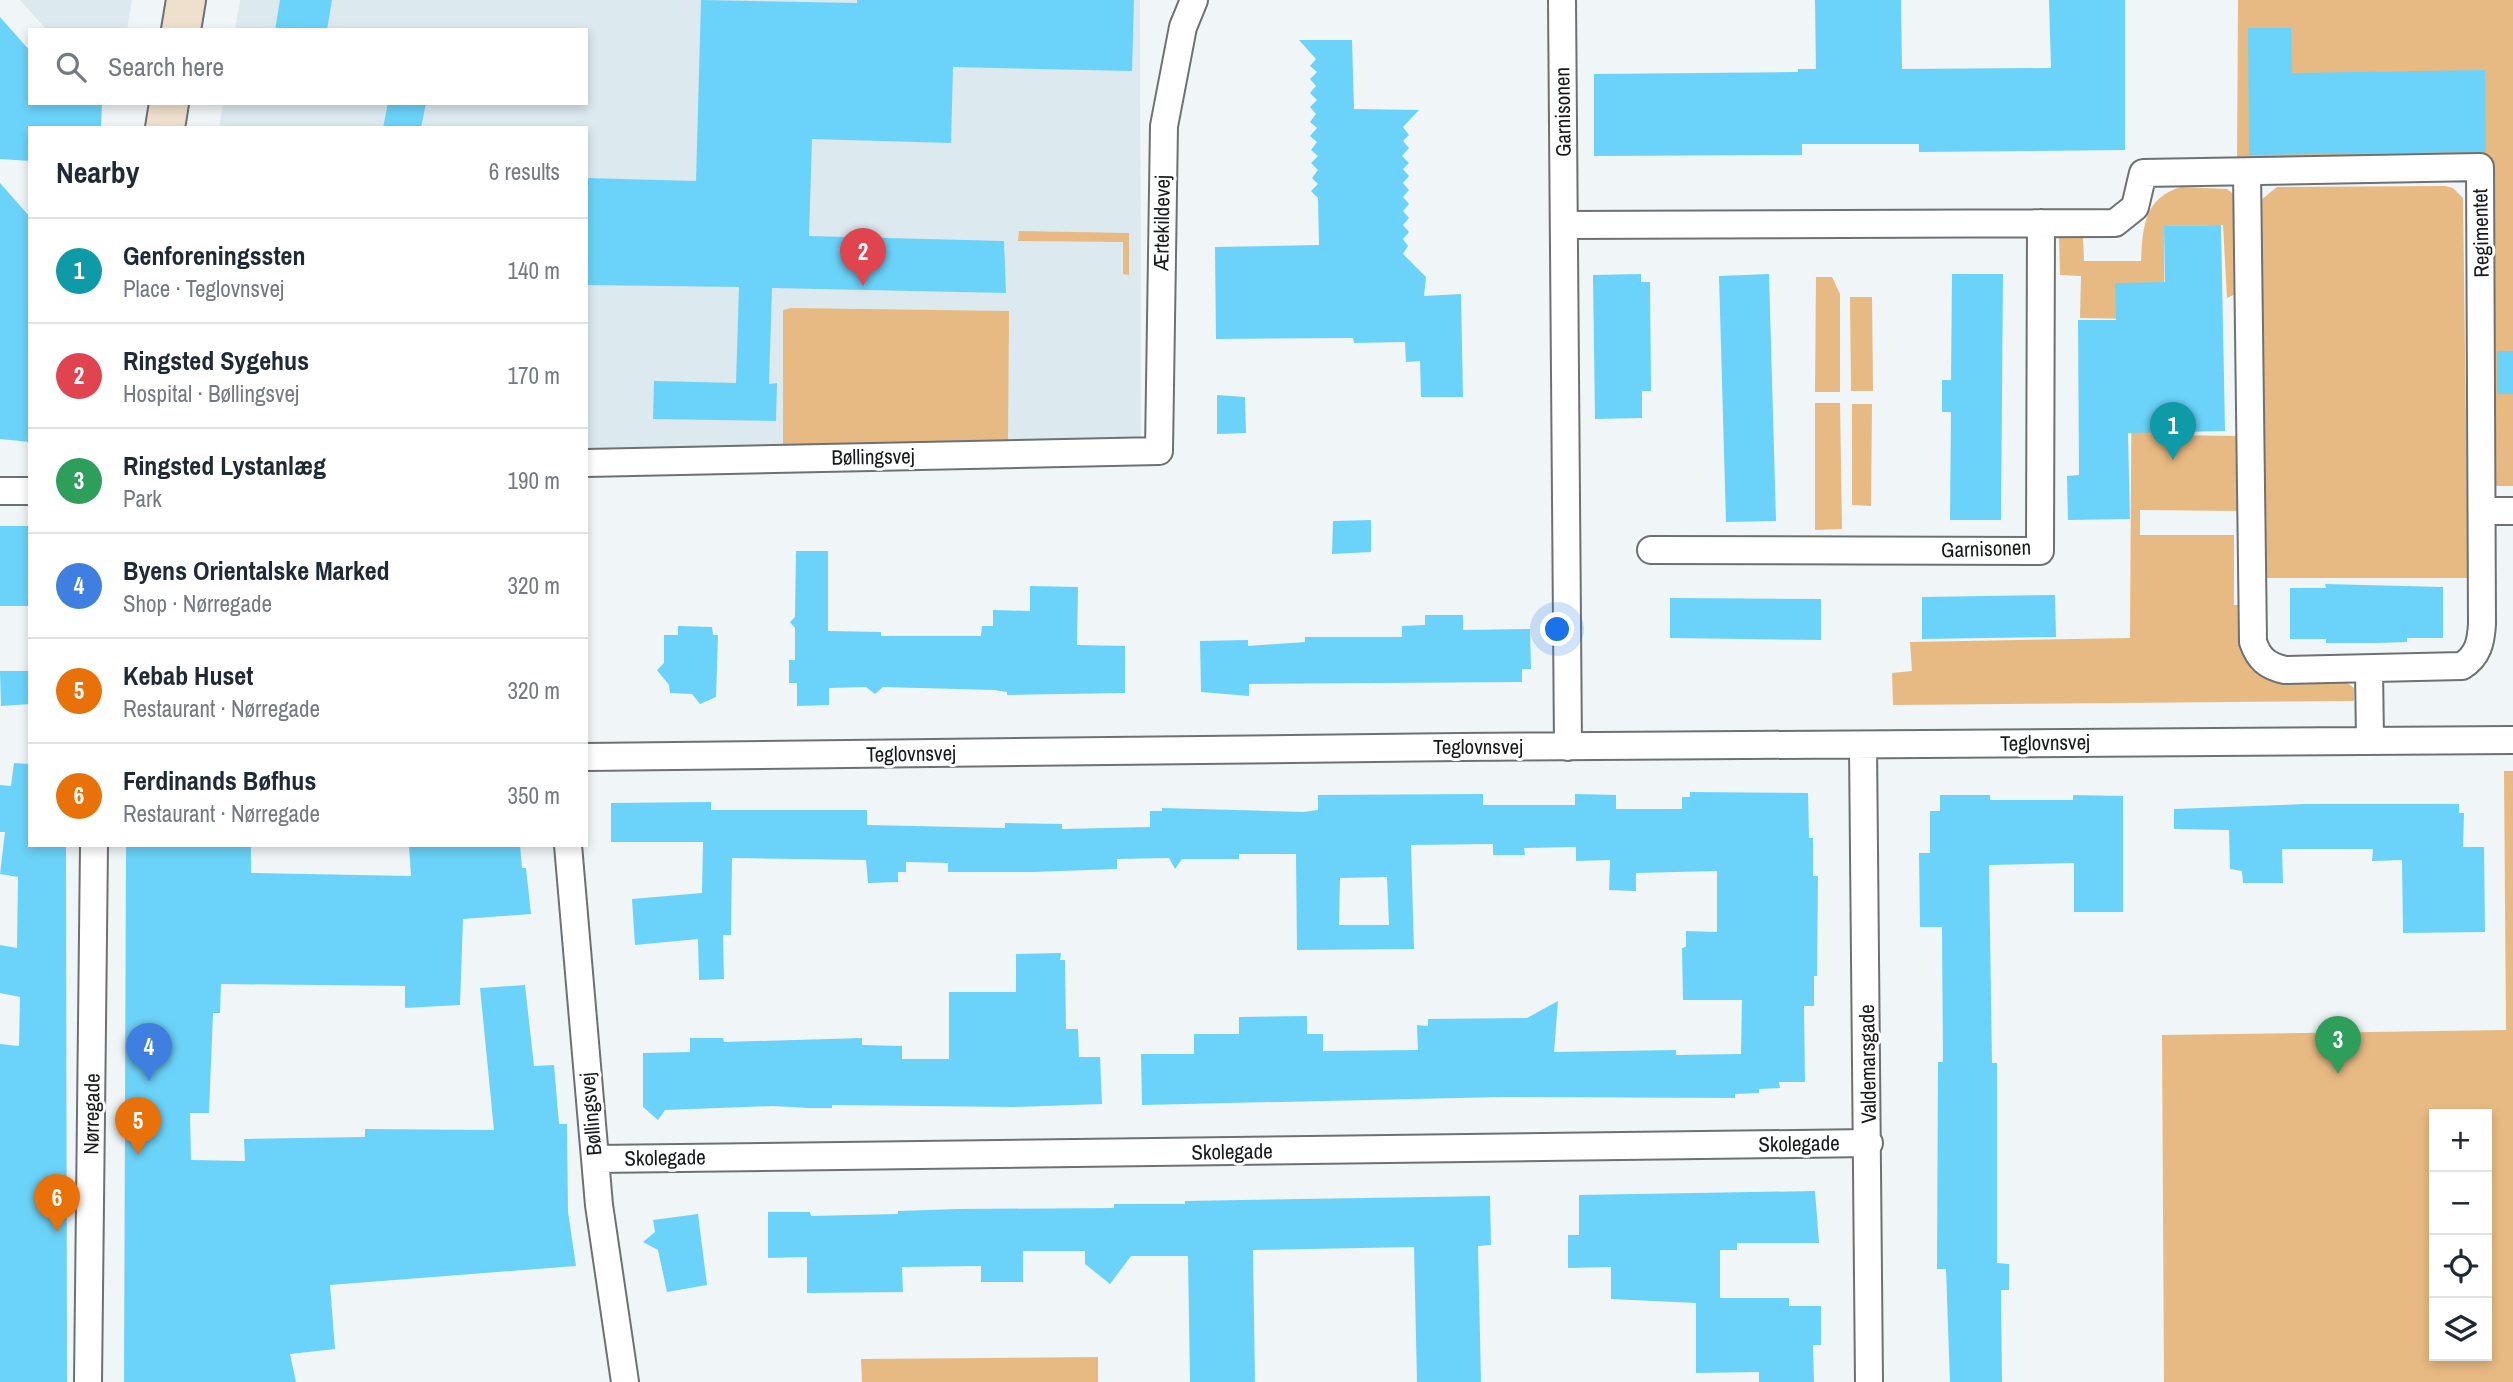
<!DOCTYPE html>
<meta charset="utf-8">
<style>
:root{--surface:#fff;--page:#f2f2f3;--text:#1f2937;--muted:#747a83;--line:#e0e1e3;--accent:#db2777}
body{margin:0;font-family:"Archivo Narrow",sans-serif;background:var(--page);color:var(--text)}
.controls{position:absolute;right:21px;bottom:21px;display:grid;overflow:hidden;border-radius:0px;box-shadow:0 4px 10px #0003}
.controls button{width:63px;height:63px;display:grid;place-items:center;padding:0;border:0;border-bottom:2px solid var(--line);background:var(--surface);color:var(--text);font:35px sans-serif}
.you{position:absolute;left:1558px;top:630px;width:24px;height:24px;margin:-18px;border:5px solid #fff;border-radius:50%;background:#1a73e8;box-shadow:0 0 0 10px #1a73e833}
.badge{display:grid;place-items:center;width:46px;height:46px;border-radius:50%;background:var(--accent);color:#fff;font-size:23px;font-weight:700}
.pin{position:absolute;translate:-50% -58px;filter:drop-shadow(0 2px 4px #0008)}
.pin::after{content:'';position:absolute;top:37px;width:24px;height:21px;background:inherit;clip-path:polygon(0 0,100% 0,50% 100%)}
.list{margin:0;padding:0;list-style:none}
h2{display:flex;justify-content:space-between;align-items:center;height:91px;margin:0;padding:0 28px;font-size:30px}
h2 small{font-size:23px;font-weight:400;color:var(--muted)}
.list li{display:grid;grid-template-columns:46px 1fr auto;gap:21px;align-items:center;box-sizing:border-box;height:105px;padding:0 28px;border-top:2px solid var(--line)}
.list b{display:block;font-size:26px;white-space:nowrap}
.list p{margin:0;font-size:23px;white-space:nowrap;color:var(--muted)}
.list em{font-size:23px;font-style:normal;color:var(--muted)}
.icon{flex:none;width:38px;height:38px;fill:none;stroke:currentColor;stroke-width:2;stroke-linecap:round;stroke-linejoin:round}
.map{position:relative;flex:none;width:2513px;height:1382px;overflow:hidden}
.search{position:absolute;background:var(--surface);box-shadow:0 4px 10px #0003;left:28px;top:28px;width:560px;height:77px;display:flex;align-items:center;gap:18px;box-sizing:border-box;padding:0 24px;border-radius:0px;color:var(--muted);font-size:26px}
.panel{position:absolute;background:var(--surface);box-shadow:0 4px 10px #0003;left:28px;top:126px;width:560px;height:721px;border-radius:0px}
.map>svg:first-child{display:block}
.built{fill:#dce9ef}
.green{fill:#e8ba83;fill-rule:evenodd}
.building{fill:#6bd3f9;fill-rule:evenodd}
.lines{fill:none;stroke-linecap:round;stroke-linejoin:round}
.street-casing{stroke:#6d7173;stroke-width:30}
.secondary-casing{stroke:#6d7173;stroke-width:42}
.street{stroke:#fff;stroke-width:26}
.secondary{stroke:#efe0cd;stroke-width:38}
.labels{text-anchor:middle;stroke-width:6;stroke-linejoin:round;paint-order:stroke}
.street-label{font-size:21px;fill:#17191a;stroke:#fff}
</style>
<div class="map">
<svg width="2513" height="1382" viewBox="0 0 2513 1382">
<rect width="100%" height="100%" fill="#f0f5f7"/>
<path class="built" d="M20 0H132L127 30H47Z
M240 0H1140L1141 445 586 454V128H219L223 103H586V30H235Z"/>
<path class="green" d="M2238 0H2513V486H2496L2494 162 2237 164Z
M2445 186 2453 188 2463 198 2468 578H2263L2261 200 2277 187Z
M2181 187 2227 189 2237 197 2238 293 2227 298 2223 225 2164 226 2165 432 2166 435 2240 436V511L2140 510V535H2234V605H2241L2244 655 2254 667 2345 681 2354 688V701L1893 705 1892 673 1912 671 1910 642 2130 638 2132 319 2080 318 2081 276 2060 275 2059 236H2083L2084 261H2141C2143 229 2143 198 2181 187Z
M1019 231 1129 233V275L1123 274V242L1018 241Z
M1816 277H1832L1840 294V392H1815Z
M1850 297H1872L1873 391H1851Z
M791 308 1009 311 1008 442 783 445V310Z
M1815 403H1840L1842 529 1815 530Z
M1852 404H1872L1871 506 1852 505Z
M2504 771H2513V1382H2164L2162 1035 2506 1030ZM2434 1114H2487V1356H2434Z
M1098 1357V1382H862L861 1359Z"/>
<path class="building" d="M280 0H332L327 30H275Z
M701 0 857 3V0H1134L1132 71 953 67 951 143 812 139 809 236 1004 241 1006 293 772 288 769 384 777 383 776 421 653 419 654 381 736 383 739 287 586 285V178L696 181Z
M1815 0H1901L1902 69 2051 68 2049 0H2125V150L1919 152V144H1802V155L1594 156V74L1798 72V69H1816Z
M0 17 30 51V103H102L101 128H30V161L0 159Z
M2248 28H2291L2292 73 2485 70 2486 152 2249 155Z
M1299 40H1352L1354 109 1419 110 1403 127 1409 135 1403 141 1409 148 1402 156 1409 163 1403 169 1409 176 1403 183 1409 190 1403 197 1409 204 1403 211 1409 218 1403 225 1409 232 1403 239 1408 246 1403 254 1426 277 1424 296 1461 294 1463 397H1421L1420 361 1406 362 1405 342 1354 343 1353 338 1216 339 1215 247 1319 245 1318 198 1311 191 1318 184 1312 178 1318 170 1311 163 1318 156 1311 150 1317 142 1310 136 1317 128 1310 122 1316 114 1310 107 1317 100 1310 93 1316 86 1310 79 1317 72 1310 66 1316 59Z
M388 103H426L421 128H383Z
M0 183 30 217V442L0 439Z
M2221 225 2225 431 2128 433 2130 519 2068 520 2067 476 2079 475 2078 320H2116L2115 283 2165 282 2164 226Z
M1641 274V282H1650L1651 391H1642V418L1595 419 1593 275Z
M1769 274 1776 521 1726 522 1719 276Z
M1952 274H2003L2001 520H1950L1951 412H1942V380H1951Z
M2497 351H2513V394H2497Z
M1217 395 1245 397 1246 433 1217 434Z
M1371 520V552L1332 554 1333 521Z
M0 526H30V606H0Z
M796 551H828V631L881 632V636H981L982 626H993V610L1030 611V586L1078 587 1077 645 1125 646V693L1007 695V692L994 690 883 687 875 694 866 687 829 688V705L797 706V683H789V660H795V628L790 622 795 617Z
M2325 584 2443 587V638H2407V642L2377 643H2326V639H2290V588H2326Z
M2055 595 2056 637 1922 639V597Z
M1670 598 1821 599V640L1670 638Z
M1425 615H1463V630L1530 629 1531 669H1522V682L1249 684V696L1201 692 1200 641 1248 640V646L1305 642V637H1402V626L1425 625Z
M678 626 712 627 713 635H718L716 697 700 704 692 694 670 693 669 685 657 670 664 663V635H678Z
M0 671H30V704L1 706Z
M14 763 30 764V845H66L67 1382H0V1044L19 1046 20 997 0 993V945L17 948 18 877 0 874 5 832H0V785L11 786Z
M1690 792 1808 793 1809 838H1813V876H1818L1817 976H1814V1006H1804L1805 1082H1779L1780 1088 1759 1089V1093L1735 1094V1098L1501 1097 1142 1105 1141 1054H1194V1034H1239V1017L1307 1016V1034H1323V1051L1418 1050 1417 1025 1428 1026V1019L1527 1018 1558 1001 1554 1052 1676 1050V1055L1741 1054 1742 1000H1683L1682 948 1686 947V931L1717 932V871L1636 873V891L1609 890 1610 860 1576 861V847L1524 848 1525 855H1493V844L1411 845 1414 949 1297 950 1296 854H1239V859H1182L1175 869 1169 858 1117 859V869L1033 872H948V863L906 862V872H898V882L868 883 866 860 732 858 731 935H723L724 979 699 980 698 939 635 945 632 899 702 893 703 842H611V803L711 802V810H867V825L1005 828V823L1062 824V829L1150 827V811H1162V808L1303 812 1318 810V795L1483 794V805H1575V794L1616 795V809H1682V797H1690ZM1387 877 1389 925H1339L1340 878Z
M1940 795H1990V800H2073V795L2123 796V912H2074V863L1989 865 1992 1063H1997V1263L2009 1264V1290H2001L2002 1382H1950L1946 1269H1937L1938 1062H1943L1942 927H1920L1919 853H1930V811H1940Z
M2306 804H2459V813H2464L2463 847H2484L2485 932 2403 933 2402 860 2372 861 2373 849H2282L2283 883H2243L2242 871 2230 869 2229 830 2174 829V809Z
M126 845H251V873L411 876 409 845H520L522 868H526L531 914 463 919 460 1005 405 1008V986L221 984 220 1013H213L209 1113H190L191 1160 245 1161 244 1139 365 1137V1129L494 1130 480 988 525 985 534 1066 554 1065 559 1124H567L568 1212 576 1266 330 1285 335 1349 290 1354 296 1382H124Z
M1061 953 1060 960H1065L1066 1029H1078L1079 1057H1100L1102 1104 1014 1107 832 1105V1108H808L773 1106 665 1110 658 1120 643 1107V1053L690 1052V1038H723L724 1042 862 1038V1045L902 1046V1059H949V992H1016V954Z
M1815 1191 1819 1243H1737V1250H1720V1298H1789V1306H1821V1345H1813L1814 1382H1759V1372L1696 1373V1303L1611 1299V1267L1568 1268V1235H1579V1195Z
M1490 1196 1491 1245 1478 1246 1481 1382H1417L1414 1247 1253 1250 1255 1382H1190L1188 1256H1131L1110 1284 1085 1264V1251H1023V1282H981V1266L902 1267 903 1292 807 1293V1257L768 1258V1212H810L811 1216 898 1214V1211L959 1209 1114 1208V1204H1185V1201Z
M698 1214 707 1285 667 1292 658 1250 643 1242 655 1232 653 1220Z"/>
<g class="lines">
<g class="street-casing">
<path id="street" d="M1562 0 1568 747
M1564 225 2115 223 2135 207 2143 173 2480 167 2482 624C2481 642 2478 656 2462 666L2285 670C2267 666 2259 659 2253 642L2247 173
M586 463 1159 451 1164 126 1183 27 1194 0
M0 491H30
M2483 511H2513
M1651 550 2040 551 2041 223
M2369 669 2370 741
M1863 745 1869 1382
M586 757 1460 747 2513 740
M568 845 599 1205 625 1382
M596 1159 1869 1143
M88 1382 94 845"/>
</g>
<g class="secondary-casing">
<path id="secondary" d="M181 30 186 0
M165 128 169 103"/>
</g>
<use href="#street" class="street"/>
<use href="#secondary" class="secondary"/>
</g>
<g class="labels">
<g class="street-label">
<text transform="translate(1563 112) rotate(-91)" y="7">Garnisonen</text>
<text transform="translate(1162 223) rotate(-89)" y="7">Ærtekildevej</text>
<text transform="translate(2481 233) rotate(-91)" y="7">Regimentet</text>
<text transform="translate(873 457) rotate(-1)" y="7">Bøllingsvej</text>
<text transform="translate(1986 549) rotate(-2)" y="7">Garnisonen</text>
<text transform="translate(2045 743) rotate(-1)" y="7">Teglovnsvej</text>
<text x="1478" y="754">Teglovnsvej</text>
<text transform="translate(911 754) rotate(-1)" y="7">Teglovnsvej</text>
<text transform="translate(1868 1064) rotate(-91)" y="7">Valdemarsgade</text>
<text transform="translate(92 1114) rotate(-89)" y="7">Nørregade</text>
<text transform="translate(591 1114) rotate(-95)" y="7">Bøllingsvej</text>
<text transform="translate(1799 1144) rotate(-1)" y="7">Skolegade</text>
<text transform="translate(1232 1152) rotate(-1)" y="7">Skolegade</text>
<text transform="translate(665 1158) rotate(-1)" y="7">Skolegade</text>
</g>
</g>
</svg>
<div class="controls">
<button>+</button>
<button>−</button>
<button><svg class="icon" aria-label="locate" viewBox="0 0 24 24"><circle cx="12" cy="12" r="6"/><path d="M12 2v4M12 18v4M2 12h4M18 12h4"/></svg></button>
<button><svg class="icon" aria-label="layers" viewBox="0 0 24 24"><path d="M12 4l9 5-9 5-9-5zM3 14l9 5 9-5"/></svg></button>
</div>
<div class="you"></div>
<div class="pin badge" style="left:2173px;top:460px;background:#0f9aa8">1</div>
<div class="pin badge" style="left:863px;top:286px;background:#e0444e">2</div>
<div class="pin badge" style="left:2338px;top:1074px;background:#2e9e5b">3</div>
<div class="pin badge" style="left:149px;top:1081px;background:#3f7fe0">4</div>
<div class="pin badge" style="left:138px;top:1155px;background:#e8710a">5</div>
<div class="pin badge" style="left:57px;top:1232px;background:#e8710a">6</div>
<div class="search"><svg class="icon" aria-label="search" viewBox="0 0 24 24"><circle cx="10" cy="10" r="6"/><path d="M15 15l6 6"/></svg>Search here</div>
<section class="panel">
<h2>Nearby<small>6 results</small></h2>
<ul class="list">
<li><span class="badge" style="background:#0f9aa8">1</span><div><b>Genforeningssten</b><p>Place · Teglovnsvej</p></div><em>140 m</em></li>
<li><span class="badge" style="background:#e0444e">2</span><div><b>Ringsted Sygehus</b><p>Hospital · Bøllingsvej</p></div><em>170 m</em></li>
<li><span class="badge" style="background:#2e9e5b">3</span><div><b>Ringsted Lystanlæg</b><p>Park</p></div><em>190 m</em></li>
<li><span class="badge" style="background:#3f7fe0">4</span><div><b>Byens Orientalske Marked</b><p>Shop · Nørregade</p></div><em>320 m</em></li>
<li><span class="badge" style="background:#e8710a">5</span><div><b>Kebab Huset</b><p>Restaurant · Nørregade</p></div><em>320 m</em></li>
<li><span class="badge" style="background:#e8710a">6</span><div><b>Ferdinands Bøfhus</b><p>Restaurant · Nørregade</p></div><em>350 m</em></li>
</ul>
</section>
</div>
